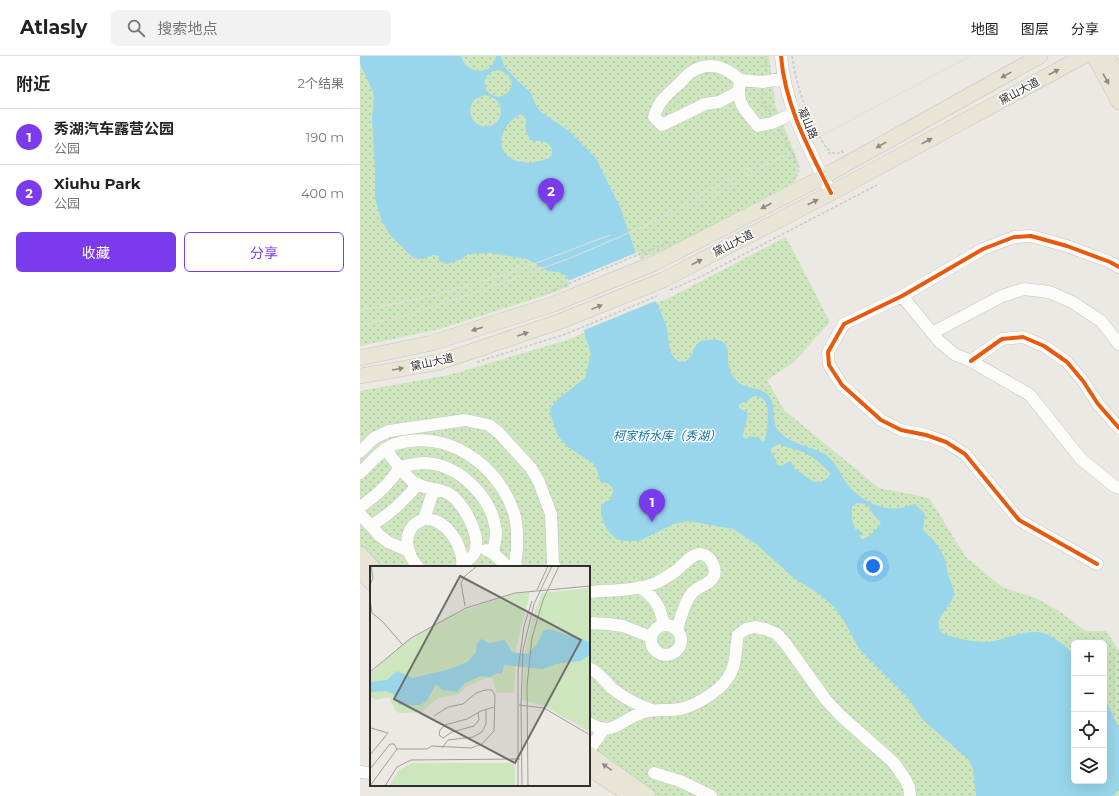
<!DOCTYPE html>
<html lang="zh">
<meta charset="utf-8">
<style>
:root{--surface:#fff;--page:#f2f2f2;--text:#222;--muted:#767676;--line:#e0e0e0;--accent:#7c3aed}
body{margin:0;font-family:Montserrat,"Noto Sans SC",sans-serif;background:var(--page);color:var(--text)}
.controls{position:absolute;right:12px;bottom:12px;display:grid;overflow:hidden;border-radius:6px;box-shadow:0 4px 16px #0002}
.controls button{width:36px;height:36px;display:grid;place-items:center;padding:0;border:0;border-bottom:1px solid var(--line);background:var(--surface);color:var(--text);font:20px sans-serif}
.you{position:absolute;left:513px;top:510px;width:14px;height:14px;margin:-10px;border:3px solid #fff;border-radius:50%;background:#1a73e8;box-shadow:0 0 0 6px #1a73e833}
.badge{display:grid;place-items:center;width:26px;height:26px;border-radius:50%;background:var(--accent);color:#fff;font-size:13px;font-weight:700}
.pin{position:absolute;translate:-50% -33px;filter:drop-shadow(0 1px 2px #0008)}
.pin::after{content:'';position:absolute;top:21px;width:14px;height:12px;background:inherit;clip-path:polygon(0 0,100% 0,50% 100%)}
.list{margin:0;padding:0;list-style:none}
h2{display:flex;justify-content:space-between;align-items:center;height:52px;margin:0;padding:0 16px;font-size:17px}
h2 small{font-size:13px;font-weight:400;color:var(--muted)}
.list li{display:grid;grid-template-columns:26px 1fr auto;gap:12px;align-items:center;box-sizing:border-box;height:56px;padding:0 16px;border-top:1px solid var(--line)}
.list b{display:block;font-size:15px;white-space:nowrap}
.list p{margin:0;font-size:13px;white-space:nowrap;color:var(--muted)}
.list em{font-size:13px;font-style:normal;color:var(--muted)}
.actions{display:flex;gap:8px;padding:12px 16px}
.actions a{flex:1;padding:9px 0;border:1px solid var(--accent);border-radius:6px;text-align:center;font-size:14px;color:var(--accent)}
.actions .main{background:var(--accent);color:#fff}
.icon{flex:none;width:22px;height:22px;fill:none;stroke:currentColor;stroke-width:2;stroke-linecap:round;stroke-linejoin:round}
.map{position:relative;flex:none;width:759px;height:740px;overflow:hidden}
header{display:flex;align-items:center;gap:24px;box-sizing:border-box;height:56px;padding:0 20px;background:var(--surface);border-bottom:1px solid var(--line)}
header strong{font-size:19px}
nav{display:flex;gap:22px;margin-inline-start:auto;font-size:14px}
.search{width:280px;height:36px;background:var(--page);display:flex;align-items:center;gap:10px;box-sizing:border-box;padding:0 14px;border-radius:6px;color:var(--muted);font-size:15px}
main{display:flex}
aside{flex:1;background:var(--surface)}
.map>svg:first-child{display:block}
.park{fill:url(#park-dots);fill-rule:evenodd}
.water{fill:#99d6ec;fill-rule:evenodd}
.pier{fill:#ece8e4}
.lines{fill:none;stroke-linecap:round;stroke-linejoin:round}
.minor-casing{stroke:#c5c4c5;stroke-width:13}
.major-casing{stroke:#c6c5c4;stroke-width:16}
.path{stroke:#c9c9c8;stroke-width:1.5;stroke-dasharray:3 2;stroke-linecap:butt}
.minor{stroke:#fcfcfb;stroke-width:12}
.major{stroke:#e8e4d6;stroke-width:15}
.tram{stroke:#dfdfe1;stroke-width:1}
.cycleway-casing{stroke:#fff;stroke-width:6}
.cycleway{stroke:#e8590c;stroke-width:4}
.oneway{fill:#8b8982}
.labels{text-anchor:middle;stroke-width:3;stroke-linejoin:round;paint-order:stroke}
.street-label{font-size:11px;fill:#2e2e2e;stroke:#fff}
.water-label{font-size:12px;font-style:italic;fill:#0d6fa3;stroke:#fff}
.inset-road{fill:none;stroke:#a09e9b;stroke-width:1}
.view{fill:#706f6e;fill-opacity:0.15;stroke:#706f6e;stroke-width:2}
.inset-edge{fill:none;stroke:#2e2e2e;stroke-width:2}
</style>
<header>
<strong>Atlasly</strong>
<div class="search"><svg class="icon" aria-label="search" viewBox="0 0 24 24"><circle cx="10" cy="10" r="6"/><path d="M15 15l6 6"/></svg>搜索地点</div>
<nav><a>地图</a><a>图层</a><a>分享</a></nav>
</header>
<main>
<aside>
<h2>附近<small>2个结果</small></h2>
<ul class="list">
<li><span class="badge">1</span><div><b>秀湖汽车露营公园</b><p>公园</p></div><em>190 m</em></li>
<li><span class="badge">2</span><div><b>Xiuhu Park</b><p>公园</p></div><em>400 m</em></li>
</ul>
<div class="actions"><a class="main">收藏</a><a>分享</a></div>
</aside>
<div class="map">
<svg width="759" height="740" viewBox="0 0 759 740">
<defs>
<pattern id="park-dots" width="8" height="8" patternUnits="userSpaceOnUse"><rect width="8" height="8" fill="#cee6be"/><path d="M2 2h.1M6 6h.1" fill="none" stroke="#b1c6a4" stroke-width="1.8" stroke-linecap="round"/></pattern>
</defs>
<rect width="100%" height="100%" fill="#ece8e4"/>
<path class="park" d="M0 0H409L415 48 438 106 436 125 327 185 192 237 80 273 0 290Z
M426 181 470 266 433 307 407 324 424 354 519 432 569 442 606 501 642 531 676 542 699 555 726 575H746L759 595V740H298L229 693V511H20L0 490V335L89 319 207 284 311 241ZM714 587H744V725H714Z"/>
<path class="water" d="M0 0H101C107 19 132 21 136 0H141L144 10 154 21 171 37 175 48 181 56 209 75 236 102 260 151 284 221 300 254 307 272 310 295 315 303 320 306C322 305 324 306 326 305 336 299 331 286 346 284 350 284 355 283 358 284 370 287 368 298 368 306 369 312 371 319 375 323 384 334 397 330 407 338 418 348 410 363 418 374 430 390 451 389 466 399 477 407 480 418 487 428 499 443 520 455 540 452 545 452 550 449 555 448L565 458 563 474C572 482 583 494 586 507 587 512 587 517 589 522 591 527 594 531 594 537 593 551 572 561 581 576 589 582 619 587 629 586 647 583 664 573 683 577 695 580 705 590 714 598V725H744V640L759 673V734L752 740H616L613 713 609 704 562 663 549 643 500 594 483 563 474 551 459 538 435 523 396 488 373 473 328 465 314 468 279 485H264L257 483 250 477 245 470 241 459V449L251 443 253 435 252 431 247 427 240 426 238 416 234 408 208 391 198 380 191 360 190 353 197 344 225 322 231 298 207 220 198 216 188 215 167 203 130 197 108 198 102 203 87 208 79 205V200L74 199 63 203 53 202 30 179 22 166 15 142V111L12 63 14 38 0 8ZM138 14C156 18 156 38 138 41 120 38 120 16 138 14ZM125 39C150 43 143 75 122 70 117 69 113 65 111 60 109 53 111 48 115 43ZM161 58 166 62V75L170 84C175 86 181 84 185 86 191 89 195 96 190 101 187 104 182 104 178 105 161 110 138 103 142 81 144 71 151 63 161 58ZM394 340C415 339 406 371 406 383L403 386 399 382 390 380 386 383 383 381C383 373 389 364 387 356L379 352V349L382 347 386 346ZM419 388C427 392 435 393 443 396 454 401 463 409 471 418 458 432 453 426 441 417 435 413 433 413 432 406L430 405 421 410 417 409 416 404 410 393ZM497 447C511 448 507 451 515 460 517 463 520 464 521 467 516 473 511 480 504 483H502L500 481 502 476 495 473 492 464V451Z"/>
<path class="pier" d="M278 196 286 220 298 244 222 275 208 225Z"/>
<g class="lines">
<g class="minor-casing">
<path id="minor" d="M421 0C425 50 449 93 471 137
M380 24 403 26 424 22
M378 36 359 46 345 48 302 69 294 61C298 46 307 38 319 28 323 24 326 20 330 17 348 4 366 11 380 24 376 48 384 53 398 70L412 67 434 57
M542 240 579 285 594 298 611 305 670 339 721 403 754 430 759 432
M572 277 642 240 664 233 689 236 712 246 741 265 759 288
M611 305 642 283 663 281 684 290 707 306 723 325 738 348 759 372
M25 393C34 404 43 417 53 426 63 434 80 431 91 439 104 449 123 482 114 498 111 503 106 505 102 508
M0 396 14 382 29 375 105 364 129 369 139 377 171 412 179 426 191 458 193 507 195 511
M0 417C10 408 21 393 35 388 86 372 138 408 154 457 158 468 157 481 157 493 156 499 155 505 156 511
M0 451C16 440 30 428 40 411 49 409 56 407 65 407 99 408 133 442 136 476 136 483 134 490 133 497
M0 458 19 479 28 486 49 495
M64 463 74 433
M11 470C32 456 42 447 58 428
M126 494 133 497 148 511
M737 508 659 464 605 398 586 386 566 379 541 374 521 364 482 329 469 309 468 296 484 268 542 240 623 193 654 181 671 180 707 190 750 206 759 211
M58 511C48 500 42 481 54 469 57 467 61 464 64 463 86 461 105 492 102 511
M280 531C296 542 300 551 304 569
M229 536C249 534 275 535 293 528 301 525 310 519 317 514 323 509 331 499 339 498 349 497 357 511 354 520 350 529 338 530 332 537 324 546 321 562 317 573
M229 567 248 568 263 570 291 581
M291 584a15 15 0 1 1 30 0a15 15 0 1 1-30 0Z
M229 612C239 616 245 626 253 633 265 643 278 649 292 654
M229 667C252 682 261 663 282 657 295 652 311 656 324 652 338 648 359 635 367 623 377 610 375 594 378 579L386 573 395 571 405 573 417 578 425 587 466 644 480 659 534 707 545 723 549 731 550 740
M229 694 244 673
M0 716 11 717
M294 717 320 725 351 740"/>
</g>
<g class="major-casing">
<path id="major" d="M734 0 759 46
M747 0 759 23
M0 302 72 287 194 248 295 207 463 121 680 0
M0 320 80 306 201 265 303 224 471 137 724 0
M0 498 12 511
M0 514 11 526
M229 698 288 740
M229 712 271 740"/>
</g>
<path class="path" d="M432 0C436 27 444 52 457 76 461 83 464 90 471 96
M406 16V0
M403 36 401 41 407 53 412 56
M420 73 439 111 438 118 433 123
M468 98 471 96 477 98 482 95 483 97
M310 234 340 221 517 129
M181 239 309 186
M117 306 206 278 297 240"/>
<use href="#minor" class="minor"/>
<use href="#major" class="major"/>
<path class="tram" d="M336 140 399 107
M0 255 79 238 153 216 250 179
M0 268 35 263 114 237 213 201 289 168 357 136 610 0"/>
<g class="cycleway-casing">
<path id="cycleway" d="M421 0C425 50 449 93 471 137
M611 305 642 283 663 281 684 290 707 306 723 325 738 348 759 372
M737 508 659 464 605 398 586 386 566 379 541 374 521 364 482 329 469 309 468 296 484 268 542 240 623 193 654 181 671 180 707 190 750 206 759 211"/>
</g>
<use href="#cycleway" class="cycleway"/>
</g>
<defs><path id="oneway-solid" d="M-6-.8H1V-3.2L6.5 0L1 3.2V.8H-6Z"/></defs>
<g class="oneway">
<use href="#oneway-solid" transform="translate(694 16) rotate(-28)"/>
<use href="#oneway-solid" transform="translate(646 19) rotate(151)"/>
<use href="#oneway-solid" transform="translate(746 23) rotate(61)"/>
<use href="#oneway-solid" transform="translate(567 85) rotate(-28)"/>
<use href="#oneway-solid" transform="translate(521 89) rotate(151)"/>
<use href="#oneway-solid" transform="translate(453 146) rotate(-27)"/>
<use href="#oneway-solid" transform="translate(406 150) rotate(153)"/>
<use href="#oneway-solid" transform="translate(337 206) rotate(-27)"/>
<use href="#oneway-solid" transform="translate(237 251) rotate(-22)"/>
<use href="#oneway-solid" transform="translate(117 273) rotate(162)"/>
<use href="#oneway-solid" transform="translate(163 278) rotate(-19)"/>
<use href="#oneway-solid" transform="translate(38 313) rotate(-10)"/>
<use href="#oneway-solid" transform="translate(247 711) rotate(-145)"/>
</g>
<g class="labels">
<g class="street-label">
<text transform="translate(659 35) rotate(-28)" y="4">黛山大道</text>
<text transform="translate(448 67) rotate(67)" y="4">凝山路</text>
<text transform="translate(373 187) rotate(-27)" y="4">黛山大道</text>
<text transform="translate(72 306) rotate(-13)" y="4">黛山大道</text>
</g>
<g class="water-label">
<text x="307" y="384">柯家桥水库（秀湖）</text>
</g>
</g>
<g transform="translate(10 510)">
<rect width="220" height="220" fill="#ece8e4"/>
<path d="M220 22V166L174 140 152 134 155 84 163 49 172 27ZM160 26 146 83 144 127H127L122 112H116L95 121 89 128 68 132 52 146 31 147 26 146 19 131 6 134 0 131V108L30 80 79 50 138 29ZM42 197H143L145 201V220H19L29 204Z" fill="#cee6be"/>
<path d="M179 63 220 76V89L210 95 186 98 173 103 134 99 132 108 127 107 120 111 111 110 95 117 87 126 72 124 66 118 57 135 50 139H29L23 128 16 125 0 126V116L17 114 27 105 43 112 80 103 97 96 106 87 107 77 111 73 119 77 135 74 142 86 157 88 167 78 173 65Z" fill="#99d6ec"/>
<path class="inset-road" d="M0 19 3 12 1 0M167 24 178 0M0 33 2 47 12 55 32 78M95 40 91 17 95 10 107 0M0 106 41 72 96 42 145 27 220 20M149 139 174 142 220 169M108 147 109 154 104 160 82 166 73 172 69 169 70 164 75 159 97 153 111 145 124 141M72 182 78 174 103 171 112 166 116 158V143M0 189 18 167 1 162M0 203 20 178H24L27 183M0 220 27 183H57L62 180 101 182 112 178 124 165 125 129 122 124H115L106 127 93 138 78 141 64 150M15 220 27 201 41 194 150 193M148 220V104L154 60 162 35M152 220 151 139 153 84 164 38 182 0M158 220 157 120 162 72 173 34 189 0"/>
<path class="view" d="M90 10 211 74 145 197 24 133Z"/>
<rect width="220" height="220" class="inset-edge"/>
</g>
</svg>
<div class="controls">
<button>+</button>
<button>−</button>
<button><svg class="icon" aria-label="locate" viewBox="0 0 24 24"><circle cx="12" cy="12" r="6"/><path d="M12 2v4M12 18v4M2 12h4M18 12h4"/></svg></button>
<button><svg class="icon" aria-label="layers" viewBox="0 0 24 24"><path d="M12 4l9 5-9 5-9-5zM3 14l9 5 9-5"/></svg></button>
</div>
<div class="you"></div>
<div class="pin badge" style="left:292px;top:466px">1</div>
<div class="pin badge" style="left:191px;top:155px">2</div>
</div>
</main>
